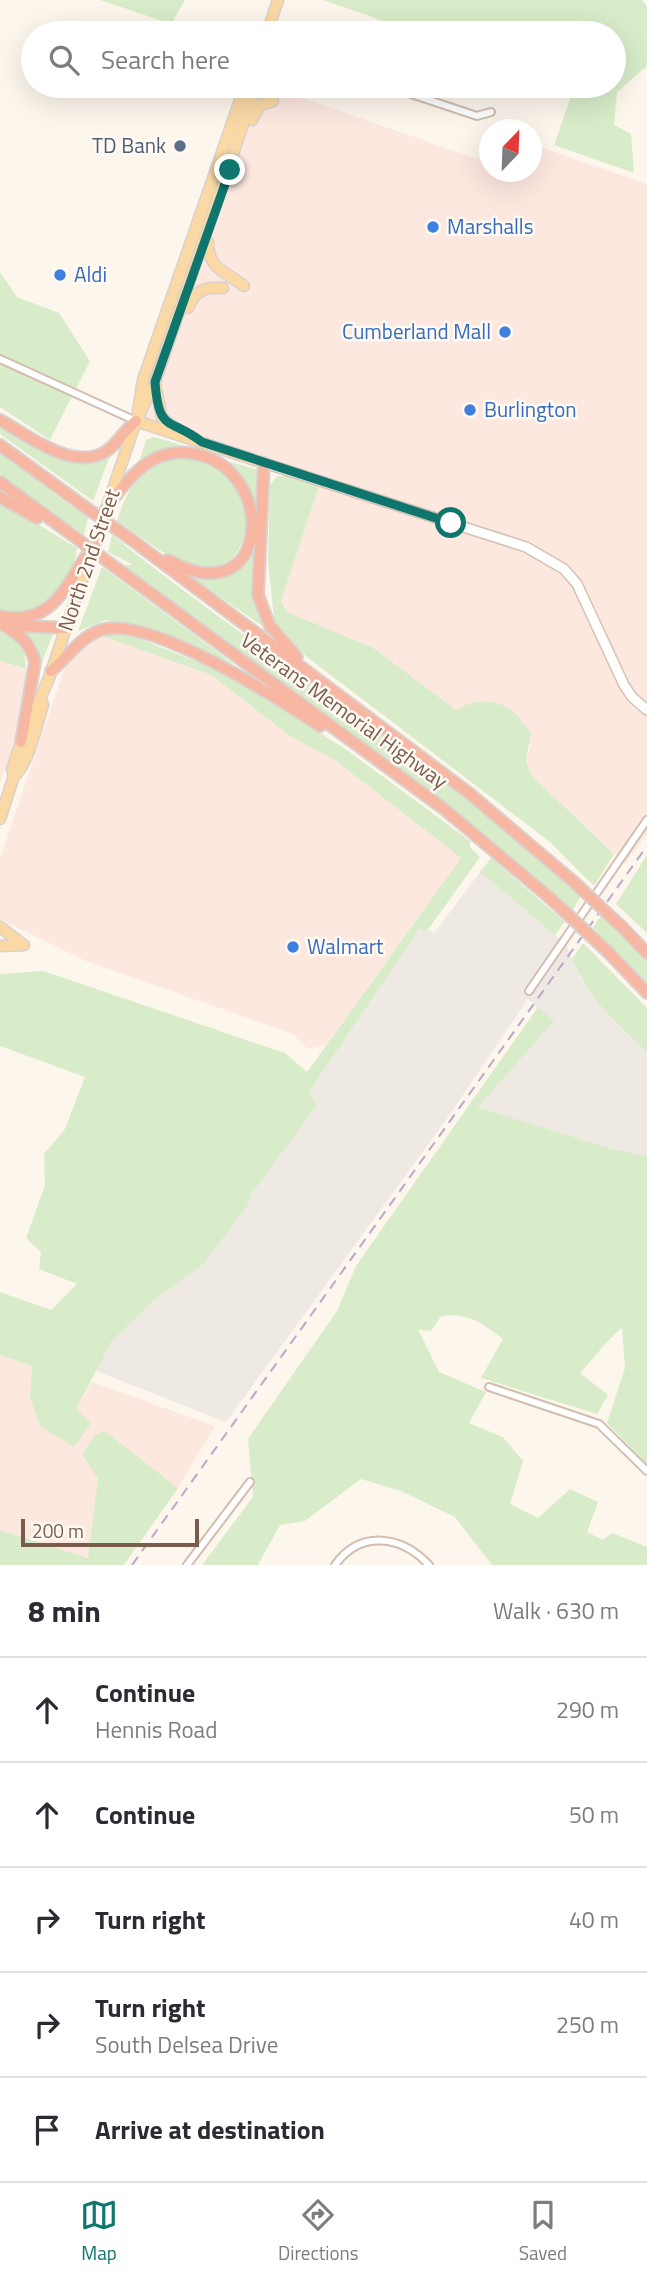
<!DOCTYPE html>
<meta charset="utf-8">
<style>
:root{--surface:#fff;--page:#f2f2f3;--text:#2b2b33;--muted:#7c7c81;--line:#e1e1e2;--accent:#0f766e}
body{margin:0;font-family:"Titillium Web",sans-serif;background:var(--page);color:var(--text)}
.compass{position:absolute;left:479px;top:119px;width:63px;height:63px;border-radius:50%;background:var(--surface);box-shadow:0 7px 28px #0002;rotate:23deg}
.scale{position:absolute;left:21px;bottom:18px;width:178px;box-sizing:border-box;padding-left:7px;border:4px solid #7a5c4d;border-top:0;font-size:19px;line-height:24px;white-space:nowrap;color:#7a5c4d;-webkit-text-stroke:5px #fffaf3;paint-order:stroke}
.stop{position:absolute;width:21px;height:21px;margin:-16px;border:5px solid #0f766e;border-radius:50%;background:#fff}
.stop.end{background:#0f766e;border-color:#fff;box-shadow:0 2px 7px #0008}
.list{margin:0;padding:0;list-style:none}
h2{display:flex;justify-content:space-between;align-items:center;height:91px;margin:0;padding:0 28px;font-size:30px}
h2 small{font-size:23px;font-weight:400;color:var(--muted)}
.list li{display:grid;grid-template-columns:46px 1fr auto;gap:21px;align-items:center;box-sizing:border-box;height:105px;padding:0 28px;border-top:2px solid var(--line)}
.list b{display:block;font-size:26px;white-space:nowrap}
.list p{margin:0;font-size:23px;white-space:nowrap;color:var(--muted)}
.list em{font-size:23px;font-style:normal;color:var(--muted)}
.icon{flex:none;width:38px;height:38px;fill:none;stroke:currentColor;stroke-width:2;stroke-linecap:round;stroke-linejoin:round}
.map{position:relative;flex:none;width:647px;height:1565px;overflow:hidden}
.search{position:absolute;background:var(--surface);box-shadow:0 7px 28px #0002;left:21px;right:21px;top:21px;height:77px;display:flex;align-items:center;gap:18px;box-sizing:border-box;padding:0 24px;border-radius:38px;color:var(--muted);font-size:26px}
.sheet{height:616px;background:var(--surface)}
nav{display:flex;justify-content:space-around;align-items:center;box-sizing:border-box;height:98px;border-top:2px solid var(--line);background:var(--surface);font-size:19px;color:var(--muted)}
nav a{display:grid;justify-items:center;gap:4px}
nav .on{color:var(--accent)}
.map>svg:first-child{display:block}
.commercial{fill:#fde8e0}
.industrial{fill:#efe9e4}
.green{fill:#d8ecc9}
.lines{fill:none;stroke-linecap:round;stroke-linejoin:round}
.street-casing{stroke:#d1beb0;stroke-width:10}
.secondary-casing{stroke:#d6c0b0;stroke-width:12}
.primary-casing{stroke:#dad1cd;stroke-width:13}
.highway-casing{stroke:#dad1cd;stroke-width:14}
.street{stroke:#fff;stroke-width:6}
.secondary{stroke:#fff;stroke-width:9}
.primary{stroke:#fbd9a5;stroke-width:10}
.highway{stroke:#f7b7a3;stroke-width:10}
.rail{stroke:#b9a8c9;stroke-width:2;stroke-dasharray:10 7;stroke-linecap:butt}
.highway-bridge-casing{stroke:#dad1cd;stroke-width:14;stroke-linecap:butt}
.highway-bridge{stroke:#f7b7a3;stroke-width:10}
.route{stroke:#0f766e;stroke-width:9}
.service-dot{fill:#5c6f8a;stroke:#fffaf3;stroke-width:2.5}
.shop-dot{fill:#3f7fe0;stroke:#fffaf3;stroke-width:2.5}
.labels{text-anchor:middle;stroke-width:5;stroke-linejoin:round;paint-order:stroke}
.service-label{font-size:21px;fill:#4e5e75;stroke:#fffaf3;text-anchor:end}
.shop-label{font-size:21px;fill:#366cbe;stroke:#fffaf3;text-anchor:start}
.street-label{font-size:21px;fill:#7a5c4d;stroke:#fffaf3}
</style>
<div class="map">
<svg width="647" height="1565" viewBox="0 0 647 1565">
<rect width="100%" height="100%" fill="#fdf6ec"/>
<path class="commercial" d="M256 86H268L489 163 490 172H532V144L647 184V834L625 864 532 776 526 761 531 745 456 710 372 647 287 612 281 601 322 479 136 421 213 197 230 170Z
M99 635 211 675 290 736 336 761 461 858 326 1045 308 1049 293 1034 86 961 0 919V859L64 670 79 646Z
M0 661 39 674 0 782Z
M0 1355 32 1366 30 1398 76 1409 92 1382 215 1426 178 1488 105 1431 88 1558 0 1530Z"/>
<path class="industrial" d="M480 872 566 944 581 979 620 1028 647 1052V1156L612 1149 478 1107 553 1021 528 999 446 1120 226 1422 96 1371 112 1341 248 1205 252 1193 308 1093 419 929 435 932Z"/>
<path class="green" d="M100 0H185L171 24Z
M323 0H642L647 7V66L617 92 614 125 631 134 634 173 554 145 574 88 569 86H614V33H418Z
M0 272 17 297 59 313 90 361 50 440 0 407Z
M0 427C34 444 71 474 109 458L93 501 0 434Z
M154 437 182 445 139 462 146 440Z
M0 452C30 474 57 498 88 517L84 535 0 474Z
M184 456C204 461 227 468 239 487 260 518 239 581 195 569 176 564 136 533 117 521 131 480 141 464 184 456Z
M220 459 259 470 256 510 243 478Z
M277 476H286L319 487 281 601 287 612 372 647 456 710C469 700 493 698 509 708 517 713 524 725 531 733L526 761 532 776 614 854 594 886 550 842 307 657 278 628 274 618 268 562 270 485Z
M0 501 77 548C73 586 41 622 0 612Z
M112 535C266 659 436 761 582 894L573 910 475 826 122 565H133L108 552Z
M255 542 254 604 267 629 192 578C230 580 237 575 255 542Z
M102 567 235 665 150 630 106 620 78 631Z
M0 631 24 646 26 669 0 661Z
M24 631 54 632 40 666 33 643Z
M123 632 235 677 351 753 470 841V847L480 857 427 931 419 929 309 1092 317 1105 252 1193 248 1205 203 1264 154 1300 112 1341 76 1409 91 1423 74 1447 40 1426 30 1398 32 1366 0 1355V1292L51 1310 77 1284 39 1269 41 1252 26 1238 45 1185 44 1154 65 1129 85 1077 0 1046V974L43 971 285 1053 307 1072 461 858 336 761 290 736 211 675 99 635Z
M647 855V933L616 904Z
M491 858 565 922 555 935 480 872Z
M602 915 647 958V988L593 927Z
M583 943 647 1008V1052C617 1026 588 996 572 959Z
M538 1007 554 1021 478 1107 612 1149 647 1156V1464L607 1423 625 1368 622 1328C605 1341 595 1358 580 1373L608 1395 597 1414 481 1378 503 1339C482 1323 468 1312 441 1316L431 1331 418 1329 439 1372 486 1392 469 1423 503 1437 523 1461 510 1504 538 1518 570 1489 598 1502 587 1532 603 1540 612 1533 647 1547V1565H492L455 1517 401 1491 361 1479 305 1521 280 1525 258 1565H202L253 1497 248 1439 337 1311 356 1266Z
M105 1431 178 1488 124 1565H0V1530L88 1558 98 1479 82 1454 95 1435Z"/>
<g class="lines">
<g class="street-casing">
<path id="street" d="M387 86 477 116 491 112
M0 359 136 421
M529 991 647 820
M489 1387 599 1424 647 1471
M187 1565 250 1482
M335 1565C361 1529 402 1536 429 1565"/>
</g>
<g class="secondary-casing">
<path id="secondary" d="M264 463 526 547 564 569 577 584 624 685 632 697 647 710"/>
</g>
<g class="primary-casing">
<path id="primary" d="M267 33 278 0
M252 120 260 105 273 101
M208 242C208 269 225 271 244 286
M188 308C195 290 205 287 223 288
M155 383 162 418 180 431
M138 411 143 380 245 86
M136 421 264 463
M14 776 12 769 18 751 49 678 136 421 155 382 256 86
M0 819 14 776C27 768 38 721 43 705L41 699
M0 927 21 943
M0 946 24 945"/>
</g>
<g class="highway-casing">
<path id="highway" d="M0 420C29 436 72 471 105 452 118 444 124 430 136 421
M0 445 81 504
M264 463 258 595 270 626 297 657
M0 482 68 532
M0 497 37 518
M106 509C128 478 152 445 196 454 279 471 270 617 168 560
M132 540 469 793 574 882
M115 567 444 809 551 899
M0 616C57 628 68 578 95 543
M2 624C19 634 30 642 35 662L21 742
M6 625 65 628
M51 671C68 657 80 637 101 630 149 615 278 698 320 726
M623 928 647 953
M608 952 647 993"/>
</g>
<use href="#street" class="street"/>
<use href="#secondary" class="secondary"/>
<use href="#primary" class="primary"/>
<use href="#highway" class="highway"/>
<path class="rail" d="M132 1565 647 846"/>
<g class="highway-bridge-casing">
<path id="highway-bridge" d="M81 504 132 540
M68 532 115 567
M574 882 623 928
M551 899 608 952"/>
</g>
<use href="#highway-bridge" class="highway-bridge"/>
</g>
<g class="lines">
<path class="route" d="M230 170 155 382C159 434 170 417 202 442L451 523"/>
</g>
<circle class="service-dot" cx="180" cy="146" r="7"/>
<g class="shop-dot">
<circle cx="433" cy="227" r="7"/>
<circle cx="60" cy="275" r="7"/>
<circle cx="505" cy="332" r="7"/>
<circle cx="470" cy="410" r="7"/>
<circle cx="293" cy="947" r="7"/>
</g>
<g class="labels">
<g class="service-label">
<text x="166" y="153">TD Bank</text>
</g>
<g class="shop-label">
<text x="447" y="234">Marshalls</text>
<text x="74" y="282">Aldi</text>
<text x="491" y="339" text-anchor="end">Cumberland Mall</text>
<text x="484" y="417">Burlington</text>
<text x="307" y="954">Walmart</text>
</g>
<g class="street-label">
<text transform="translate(89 560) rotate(-71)" y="7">North 2nd Street</text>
<text transform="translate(344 711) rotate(36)" y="7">Veterans Memorial Highway</text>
</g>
</g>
</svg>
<svg class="compass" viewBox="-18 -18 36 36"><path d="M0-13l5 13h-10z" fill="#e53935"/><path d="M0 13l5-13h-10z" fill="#7c7c81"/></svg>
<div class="scale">200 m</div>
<div class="stop" style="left:451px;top:523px"></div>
<div class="stop end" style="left:230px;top:170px"></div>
<div class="search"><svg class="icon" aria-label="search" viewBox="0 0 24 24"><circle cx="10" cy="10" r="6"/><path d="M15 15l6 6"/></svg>Search here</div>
</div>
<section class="sheet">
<h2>8 min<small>Walk · 630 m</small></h2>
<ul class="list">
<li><svg class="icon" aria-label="ahead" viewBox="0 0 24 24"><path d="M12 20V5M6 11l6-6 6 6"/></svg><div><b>Continue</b><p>Hennis Road</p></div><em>290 m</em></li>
<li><svg class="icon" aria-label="ahead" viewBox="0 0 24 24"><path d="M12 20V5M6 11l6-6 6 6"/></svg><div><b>Continue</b></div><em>50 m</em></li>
<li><svg class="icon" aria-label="right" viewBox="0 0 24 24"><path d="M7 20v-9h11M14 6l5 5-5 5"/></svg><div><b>Turn right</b></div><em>40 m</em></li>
<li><svg class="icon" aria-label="right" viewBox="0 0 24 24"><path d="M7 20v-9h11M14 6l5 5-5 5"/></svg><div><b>Turn right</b><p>South Delsea Drive</p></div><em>250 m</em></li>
<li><svg class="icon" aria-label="arrive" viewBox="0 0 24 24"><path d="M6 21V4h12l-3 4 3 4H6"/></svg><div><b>Arrive at destination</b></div></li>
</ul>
</section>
<nav>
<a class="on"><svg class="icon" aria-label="map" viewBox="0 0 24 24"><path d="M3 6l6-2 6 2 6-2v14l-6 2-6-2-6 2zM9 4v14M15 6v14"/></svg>Map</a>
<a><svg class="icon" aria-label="directions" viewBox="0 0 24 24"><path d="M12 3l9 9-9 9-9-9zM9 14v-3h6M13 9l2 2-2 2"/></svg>Directions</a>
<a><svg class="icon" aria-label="saved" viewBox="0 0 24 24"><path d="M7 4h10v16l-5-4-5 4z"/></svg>Saved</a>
</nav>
